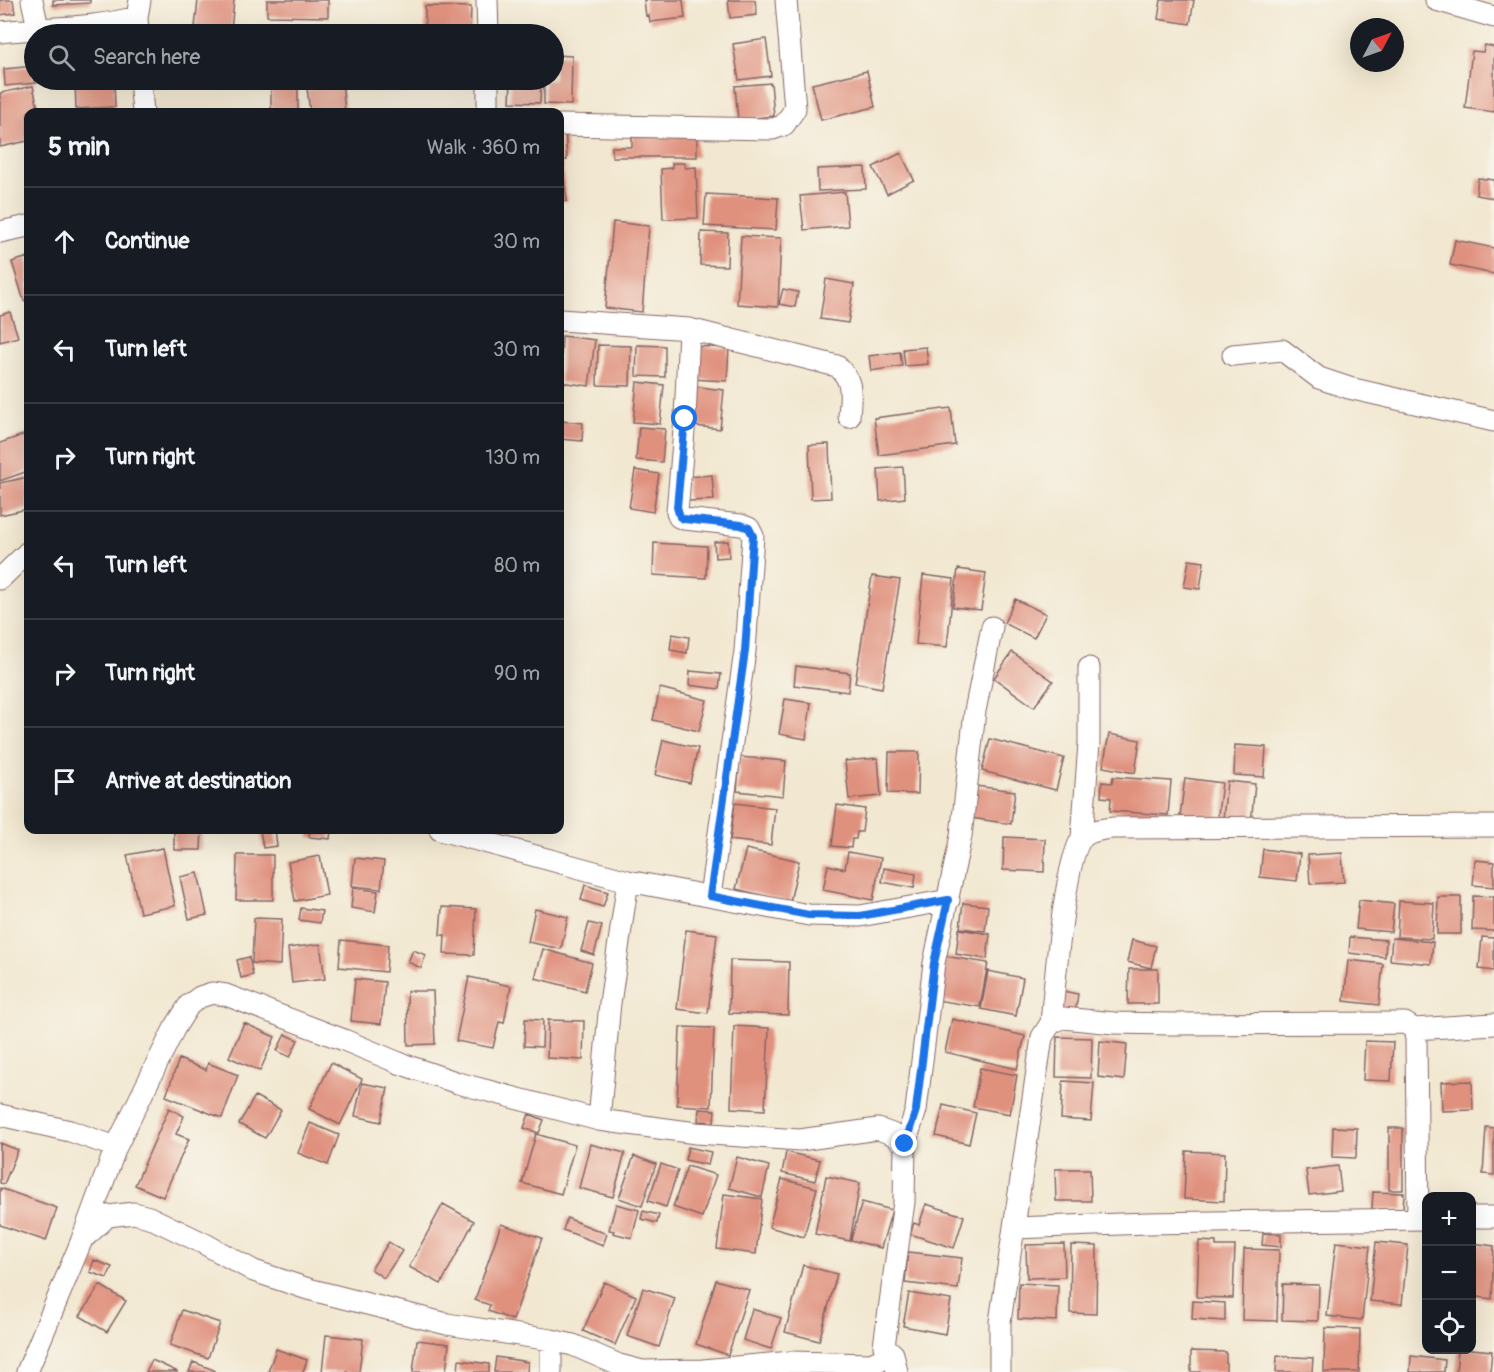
<!DOCTYPE html>
<meta charset="utf-8">
<style>
:root{--surface:#171b24;--page:#242831;--text:#f1f3f6;--muted:#9ea1a6;--line:#363941}
body{margin:0;font-family:Pangolin,sans-serif;background:var(--page);color:var(--text)}
.controls{position:absolute;right:18px;bottom:18px;display:grid;overflow:hidden;border-radius:12px;box-shadow:0 6px 24px #0002}
.controls button{width:54px;height:54px;display:grid;place-items:center;padding:0;border:0;border-bottom:2px solid var(--line);background:var(--surface);color:var(--text);font:30px sans-serif}
.compass{position:absolute;left:1350px;top:18px;width:54px;height:54px;border-radius:50%;background:var(--surface);box-shadow:0 6px 24px #0002;rotate:49deg}
.stop{position:absolute;width:18px;height:18px;margin:-14px;border:4px solid #1a73e8;border-radius:50%;background:#fff}
.stop.end{background:#1a73e8;border-color:#fff;box-shadow:0 2px 6px #0008}
.list{margin:0;padding:0;list-style:none}
h2{display:flex;justify-content:space-between;align-items:center;height:78px;margin:0;padding:0 24px;font-size:26px}
h2 small{font-size:20px;font-weight:400;color:var(--muted)}
.list li{display:grid;grid-template-columns:39px 1fr auto;gap:18px;align-items:center;box-sizing:border-box;height:108px;padding:0 24px;border-top:2px solid var(--line)}
.list b{display:block;font-size:22px;white-space:nowrap}
.list em{font-size:20px;font-style:normal;color:var(--muted)}
.icon{flex:none;width:33px;height:33px;fill:none;stroke:currentColor;stroke-width:2;stroke-linecap:round;stroke-linejoin:round}
.map{position:relative;flex:none;width:1494px;height:1372px;overflow:hidden}
.search{position:absolute;background:var(--surface);box-shadow:0 6px 24px #0002;left:24px;top:24px;width:540px;height:66px;display:flex;align-items:center;gap:15px;box-sizing:border-box;padding:0 21px;border-radius:33px;color:var(--muted);font-size:22px}
.panel{position:absolute;background:var(--surface);box-shadow:0 6px 24px #0002;left:24px;top:108px;width:540px;height:726px;border-radius:12px}
.map>svg:first-child{display:block}
.building{fill:#e0917e}
.lines{fill:none;stroke-linecap:round;stroke-linejoin:round}
.street-casing{stroke:#856565;stroke-width:23}
.street{stroke:#fff;stroke-width:21}
.route{stroke:#1a73e8;stroke-width:8}
</style>
<div class="map">
<svg width="1494" height="1372" viewBox="0 0 1494 1372">
<rect width="100%" height="100%" fill="#f7f3e8"/>
<filter id="ink" filterUnits="userSpaceOnUse"><feTurbulence type="fractalNoise" baseFrequency=".0167" numOctaves="2"/><feDisplacementMap in="SourceGraphic" scale="12" xChannelSelector="R" yChannelSelector="G"/><feConvolveMatrix kernelMatrix="1 2 1 2 8 2 1 2 1" color-interpolation-filters="sRGB"/></filter>
<filter id="wash" filterUnits="userSpaceOnUse"><feTurbulence type="fractalNoise" baseFrequency=".008" numOctaves="4" result="noise"/><feDisplacementMap in="SourceGraphic" scale="24" xChannelSelector="R" yChannelSelector="G"/><feGaussianBlur stdDeviation="1.35" result="paint"/><feColorMatrix in="noise" values="0 0 0 0 0 0 0 0 0 0 0 0 0 0 0 0 0 1.4 0 .05"/><feComposite in="paint" operator="in"/></filter>
<g filter="url(#wash)">
<rect width="100%" height="100%" fill="#f2e8d1"/>
<g id="blocks">
<path class="building" d="M0 0H13L15 13 0 15Z
M53 0H90V3L53 5Z
M198 0H234L231 31 195 27Z
M267 0H328V17L267 16Z
M644 0H683L685 18 650 22 649 15 646 16Z
M728 0H755L757 15 730 18Z
M1161 0H1194L1190 24 1158 19Z
M425 6 471 7 470 34 425 33Z
M766 39 771 76 739 80 733 44Z
M1485 45 1494 47V112L1465 108 1472 51 1483 52Z
M554 55 572 56 571 105 544 104V80H554Z
M34 66V80L37 83 5 86 4 69Z
M867 71 875 107 821 120 812 84Z
M75 80H114L115 107 76 109Z
M306 80H342L345 112H310Z
M511 80H541L540 103 510 102Z
M771 83 774 116 738 120 735 86Z
M271 85H298V112H271Z
M33 86 39 112H28V141L0 147V93Z
M560 127H565L567 160 560 161Z
M632 134H697V157H612V147H632Z
M901 153 914 180 887 194 873 167Z
M562 163 567 201 560 202V164Z
M672 163H685V168L696 167 698 218 663 219 661 169 672 168Z
M865 167 866 189 818 191 817 169Z
M1478 178 1494 180V198L1476 195Z
M845 192 848 226 804 230 800 196Z
M706 194 778 198 776 230 704 226Z
M613 222 649 226 642 312 605 308Z
M701 232 728 233 727 266 700 265Z
M741 236 781 238 778 307 737 304Z
M1455 240 1494 248V274L1450 265Z
M28 257V299L24 301 12 262Z
M826 279 854 284 848 323 820 319Z
M783 289 798 292 795 307 779 304Z
M10 312 18 337 0 342V315Z
M562 336 595 340 589 386 560 382Z
M598 345 631 346 630 386 597 385Z
M637 345 665 346V377L636 376Z
M692 346 729 348 727 381 691 379Z
M926 347 928 364 905 366 903 349Z
M900 352 902 366 871 371 869 356Z
M637 382 664 385 660 424 633 422Z
M691 386 724 390 720 429 687 425Z
M951 408 955 445 879 455 874 418Z
M560 421 583 423 582 441 560 439Z
M639 427 665 429 662 462 636 460Z
M26 434 28 440V471L0 481V443Z
M829 444 831 498 811 499 809 445Z
M903 467 905 498 880 501 878 469Z
M635 470 659 474 653 512 629 508Z
M712 475 714 500 688 501 687 477Z
M28 477V509L0 515V483Z
M728 541 729 557 715 558 714 542Z
M654 543 707 546 706 578 653 575Z
M1189 560 1204 562 1200 589 1184 587Z
M958 569 986 573 981 610 953 607Z
M923 575 954 579 947 647 916 644Z
M872 576 900 580 882 688 855 683Z
M1015 599 1046 614 1034 638 1004 623Z
M672 634 689 637 687 653 670 650Z
M1012 652 1053 681 1034 707 994 678Z
M796 666 850 673 848 692 794 685Z
M690 671 721 674 719 689 689 685Z
M660 688 707 700 699 731 653 720Z
M785 699 811 703 806 739 779 734Z
M1109 734 1140 740 1135 773 1103 767Z
M990 739 1064 758 1056 790 982 771Z
M663 740 698 748 690 783 655 775Z
M1235 745 1266 747 1264 777 1234 775Z
M889 752H919L918 794 888 793Z
M740 757 786 761 783 796 737 791Z
M878 758 881 796 849 799 845 761Z
M1113 777 1171 781 1168 815 1110 811 1111 798 1101 797 1102 782 1112 783Z
M1185 778 1222 783 1217 822 1180 816Z
M1227 781 1255 784 1251 823 1223 819Z
M975 786 1015 791 1011 824 971 818Z
M735 803 775 808 771 845 730 840Z
M837 805 865 809 862 832H857L856 839H852L851 848 832 846Z
M174 830H202L201 850H174Z
M260 830H275L277 846 263 848Z
M310 830H331L330 839 309 837Z
M1004 837 1045 839 1044 872 1003 870Z
M163 848 175 906 140 913 127 855Z
M746 849 799 861 790 902 736 889Z
M1263 849 1300 854 1297 881 1260 877Z
M848 852 881 858 873 900 823 890 828 865 845 869Z
M1342 853 1344 882 1310 884 1308 855Z
M237 855H273V900H236Z
M320 856 327 895 295 901 288 862Z
M355 858 384 861 381 889 352 886Z
M1475 860 1494 862V887L1473 885Z
M884 868 916 874 914 888 882 882Z
M198 873 207 915 189 919 180 877Z
M585 885 608 892 603 907 581 900Z
M353 888 378 891 375 912 351 908Z
M1473 896 1494 897V931L1472 930Z
M1438 897H1461V934H1437Z
M1359 900 1394 904 1391 932 1356 929Z
M1399 901 1434 903 1432 939 1397 937Z
M963 903 988 906 985 931 960 928Z
M442 907 476 909 474 955 444 954 445 935H440Z
M301 908 322 911 320 923 299 920Z
M535 909 568 917 561 949 528 942Z
M254 918 282 919 280 965 252 963Z
M589 923 602 926 594 955 581 951Z
M959 929 990 934 987 959 956 954Z
M686 930 717 934 708 1013 677 1009Z
M1350 937 1386 940 1385 957 1349 953Z
M1482 937 1494 938V971L1479 969Z
M1392 938 1433 942 1431 964 1390 960Z
M341 940 388 945 386 972 339 967Z
M1132 940 1156 946 1151 968 1127 962Z
M320 944 325 979 292 983 288 948Z
M543 949 592 963 585 991 535 978Z
M413 950 426 955 421 968 408 962Z
M944 956 988 963 980 1007 936 1000Z
M249 957 253 975 241 978 237 960Z
M730 960 789 962 788 1015 729 1013Z
M1348 960 1383 964 1379 1005 1344 1001Z
M1129 969H1158V1004H1128Z
M988 971 1023 978 1016 1016 981 1009Z
M469 977 511 986 504 1023 499 1022 493 1048 456 1041Z
M355 979 385 982 381 1024 351 1021Z
M407 991H433L435 1044 408 1045Z
M1063 991 1078 994 1075 1013 1059 1009Z
M525 1019 543 1020 542 1047 524 1046Z
M952 1019 1025 1036 1017 1069 945 1052Z
M548 1020 584 1021 583 1060 547 1058Z
M244 1023 275 1037 260 1071 229 1057Z
M734 1026 769 1028 765 1110 731 1108Z
M680 1027 714 1028 711 1107 677 1105Z
M285 1034 298 1040 290 1057 277 1051Z
M1057 1037 1092 1038 1091 1078 1056 1077Z
M1100 1041 1127 1044 1124 1080 1098 1077Z
M1365 1041 1393 1042 1391 1081 1363 1080Z
M179 1059 206 1070 208 1063 238 1075 222 1118 166 1096Z
M331 1063 362 1079 340 1125 309 1109Z
M980 1068 1017 1075 1010 1114 973 1107Z
M1063 1081 1094 1083 1091 1121 1061 1119Z
M1472 1081 1473 1110 1442 1111 1441 1082Z
M362 1083 388 1088 381 1122 355 1116Z
M255 1096 281 1110 265 1138 239 1124Z
M943 1105 976 1113 969 1144 936 1136Z
M169 1108 184 1116 176 1134 189 1139 163 1197 135 1185Z
M699 1109 715 1110 714 1122 698 1121Z
M529 1114 544 1120 539 1133 524 1128Z
M310 1123 339 1135 328 1165 298 1153Z
M1333 1127 1357 1128 1356 1158 1332 1157Z
M1486 1127 1494 1128V1175L1483 1174Z
M1389 1128H1403V1190H1389Z
M536 1134 575 1145 561 1194 522 1183Z
M0 1143 18 1150 4 1184 0 1183Z
M590 1144 625 1153 613 1197 579 1188Z
M688 1147 711 1152 708 1165 685 1160Z
M1186 1151 1225 1153 1224 1201 1184 1199Z
M786 1152 820 1160 815 1181 782 1173Z
M634 1156 656 1164 642 1206 619 1198Z
M737 1157 769 1166 762 1197 729 1188Z
M661 1164 678 1170 666 1207 648 1201Z
M687 1166 716 1175 702 1217 673 1207Z
M1338 1166 1341 1191 1309 1195 1306 1170Z
M1055 1169H1090L1091 1201H1056Z
M826 1176 860 1183 850 1241 815 1234Z
M782 1179 817 1188 804 1237 769 1227Z
M0 1188 57 1208 46 1241 0 1225Z
M1373 1192 1404 1193 1403 1210 1372 1209Z
M724 1194 762 1199 756 1254 717 1249Z
M862 1202 892 1210 881 1248 851 1240Z
M443 1204 474 1221 441 1284 409 1267Z
M616 1204 639 1210 632 1238 613 1233 614 1231 609 1230Z
M926 1204 964 1216 954 1248 910 1234 914 1223 919 1225Z
M643 1211 659 1215 657 1223 641 1219Z
M567 1218 607 1234 603 1245 563 1230Z
M501 1224 542 1238 513 1320 488 1311 490 1305 475 1300Z
M1263 1233 1281 1234V1247L1262 1245Z
M1199 1241 1216 1242V1246H1235L1233 1298 1197 1297Z
M389 1242 402 1251 384 1278 371 1269Z
M1336 1242 1370 1246 1362 1320 1327 1316Z
M1376 1242 1408 1245 1402 1304 1370 1301Z
M1472 1243 1494 1246 1492 1299 1472 1296Z
M1064 1244 1065 1277 1027 1278 1026 1245Z
M1071 1245 1097 1246 1096 1314 1070 1313Z
M1244 1249 1279 1250 1277 1321 1242 1320Z
M908 1252 962 1258 958 1289 905 1283Z
M94 1260 112 1267 107 1278 90 1272Z
M803 1265 837 1274 819 1341 785 1332Z
M716 1280 749 1290 728 1355 696 1344Z
M604 1282 636 1296 615 1345 583 1331Z
M1019 1283 1058 1285 1057 1321 1018 1319Z
M1283 1284 1319 1285 1318 1321 1282 1320Z
M100 1285 126 1301 107 1332 80 1316Z
M643 1288 675 1298 659 1347 627 1336Z
M909 1293 951 1300 945 1334 903 1326Z
M1193 1301 1225 1303V1321L1192 1319Z
M752 1309 781 1318 771 1349 743 1340Z
M182 1310 220 1323 208 1358 170 1345Z
M1325 1328 1360 1329 1359 1372H1324Z
M326 1335 363 1339 359 1372H322Z
M417 1340 449 1344 446 1372H413Z
M276 1349 307 1360 303 1372H268Z
M1472 1349 1492 1351 1490 1372H1456L1458 1350Z
M1191 1351 1226 1352V1372H1191Z
M1277 1356 1313 1358 1312 1372H1276Z
M1411 1356 1445 1360 1444 1372H1410Z
M496 1357 528 1362 527 1372H494Z
M152 1360 178 1372H146Z
M459 1360 489 1364V1372H458Z
M193 1362 214 1370V1372H189Z"/>
</g>
</g>
<g filter="url(#ink)">
<use href="#blocks" fill-opacity="0" stroke="#856565" stroke-width="1.5"/>
<g class="lines">
<g class="street-casing">
<path id="street" d="M32 0 38 28
M487 0 488 34
M1436 0 1494 17
M0 32C46 27 92 29 137 17
M138 34 137 17 140 0
M140 80 143 112
M488 80V112
M560 125 773 129 784 125 795 109 786 0
M0 232 28 226
M560 320 689 329 837 366C855 382 850 395 849 417
M689 329 685 419 677 512 679 517 684 519 741 525 749 528 753 536 745 651 710 896
M1233 355 1282 350 1319 378 1349 388 1494 421
M0 579 28 552
M440 830 628 881 809 915 860 916 949 900
M1082 838 1089 743V668
M1051 1023C1054 992 1065 854 1083 837 1091 830 1103 829 1113 828L1494 826
M1414 1029 1494 1024
M0 1115 70 1131 116 1147
M599 1120 610 1003 628 881
M1472 1217H1494
M1015 1228 1147 1223 1426 1219
M85 1237 108 1216 134 1213 149 1217 205 1244 254 1271 308 1289 447 1324 551 1340 573 1345 619 1365 642 1371 703 1370 791 1362 871 1364 893 1354 884 1346 904 1202 905 1144
M551 1340V1372
M893 1354 897 1372
M27 1372 81 1242 116 1147 174 1029 189 1005 200 997 212 993 226 995 344 1040 399 1063 458 1083 599 1120 696 1133 800 1140 878 1129 892 1134 905 1144 916 1110 934 963 961 836 975 711 992 627
M1000 1372V1322L1042 1037 1051 1023 1063 1018 1114 1023 1171 1024 1405 1023 1414 1029 1416 1039 1418 1219"/>
</g>
<use href="#street" class="street"/>
</g>
</g>
<g class="lines" filter="url(#ink)">
<path class="route" d="M685 419 677 507 680 517 684 519 741 525 749 528 753 536 745 651 710 896 809 915 860 916 948 900 934 963 916 1110 905 1144"/>
</g>
</svg>
<div class="controls">
<button>+</button>
<button>−</button>
<button><svg class="icon" aria-label="locate" viewBox="0 0 24 24"><circle cx="12" cy="12" r="6"/><path d="M12 2v4M12 18v4M2 12h4M18 12h4"/></svg></button>
</div>
<svg class="compass" viewBox="-18 -18 36 36"><path d="M0-13l5 13h-10z" fill="#e53935"/><path d="M0 13l5-13h-10z" fill="#9ea1a6"/></svg>
<div class="stop" style="left:685px;top:419px"></div>
<div class="stop end" style="left:905px;top:1144px"></div>
<div class="search"><svg class="icon" aria-label="search" viewBox="0 0 24 24"><circle cx="10" cy="10" r="6"/><path d="M15 15l6 6"/></svg>Search here</div>
<section class="panel">
<h2>5 min<small>Walk · 360 m</small></h2>
<ul class="list">
<li><svg class="icon" aria-label="ahead" viewBox="0 0 24 24"><path d="M12 20V5M6 11l6-6 6 6"/></svg><div><b>Continue</b></div><em>30 m</em></li>
<li><svg class="icon" aria-label="left" viewBox="0 0 24 24"><path d="M17 20v-9H6M10 6l-5 5 5 5"/></svg><div><b>Turn left</b></div><em>30 m</em></li>
<li><svg class="icon" aria-label="right" viewBox="0 0 24 24"><path d="M7 20v-9h11M14 6l5 5-5 5"/></svg><div><b>Turn right</b></div><em>130 m</em></li>
<li><svg class="icon" aria-label="left" viewBox="0 0 24 24"><path d="M17 20v-9H6M10 6l-5 5 5 5"/></svg><div><b>Turn left</b></div><em>80 m</em></li>
<li><svg class="icon" aria-label="right" viewBox="0 0 24 24"><path d="M7 20v-9h11M14 6l5 5-5 5"/></svg><div><b>Turn right</b></div><em>90 m</em></li>
<li><svg class="icon" aria-label="arrive" viewBox="0 0 24 24"><path d="M6 21V4h12l-3 4 3 4H6"/></svg><div><b>Arrive at destination</b></div></li>
</ul>
</section>
</div>
